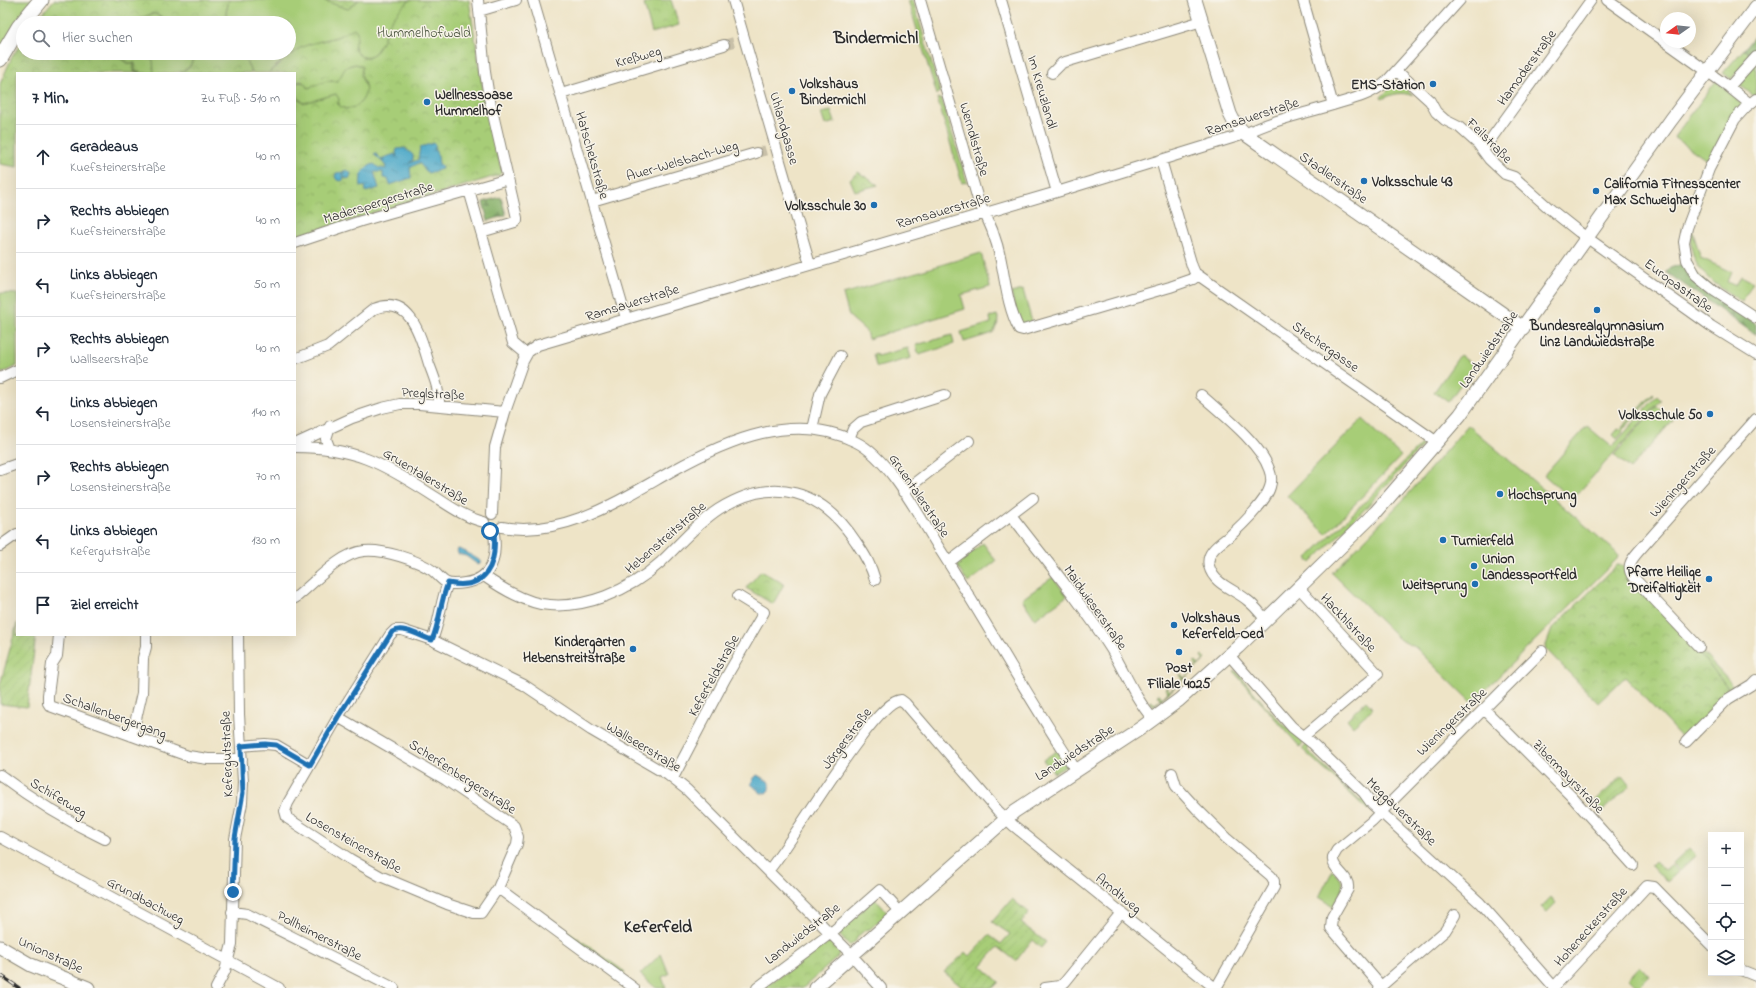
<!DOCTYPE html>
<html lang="de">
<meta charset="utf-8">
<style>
:root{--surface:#fff;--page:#f2f2f3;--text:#1f2937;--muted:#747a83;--line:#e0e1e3}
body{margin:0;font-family:"Indie Flower",sans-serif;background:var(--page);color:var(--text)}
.controls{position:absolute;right:12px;bottom:12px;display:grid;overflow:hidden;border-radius:0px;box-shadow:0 4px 16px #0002}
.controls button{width:36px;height:36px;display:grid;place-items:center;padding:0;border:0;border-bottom:1px solid var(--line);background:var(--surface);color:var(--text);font:20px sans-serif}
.compass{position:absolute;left:1660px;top:12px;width:36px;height:36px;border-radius:50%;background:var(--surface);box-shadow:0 4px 16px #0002;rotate:255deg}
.stop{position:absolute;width:12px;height:12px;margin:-9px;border:3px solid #1f6fb2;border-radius:50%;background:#fff}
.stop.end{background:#1f6fb2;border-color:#fff;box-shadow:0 1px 4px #0008}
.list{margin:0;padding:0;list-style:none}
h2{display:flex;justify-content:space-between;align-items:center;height:52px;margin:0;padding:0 16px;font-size:17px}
h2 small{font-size:13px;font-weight:400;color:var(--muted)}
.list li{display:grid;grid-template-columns:26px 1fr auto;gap:12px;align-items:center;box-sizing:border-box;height:64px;padding:0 16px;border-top:1px solid var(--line)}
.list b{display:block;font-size:15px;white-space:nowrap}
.list p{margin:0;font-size:13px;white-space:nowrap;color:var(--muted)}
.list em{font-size:13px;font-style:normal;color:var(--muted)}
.icon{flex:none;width:22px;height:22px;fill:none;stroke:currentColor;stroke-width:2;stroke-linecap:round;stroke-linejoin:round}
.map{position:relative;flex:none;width:1756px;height:988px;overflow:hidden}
.search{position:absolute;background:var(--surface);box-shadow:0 4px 16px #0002;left:16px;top:16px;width:280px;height:44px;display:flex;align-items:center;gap:10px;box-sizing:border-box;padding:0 14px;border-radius:22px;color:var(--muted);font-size:15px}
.panel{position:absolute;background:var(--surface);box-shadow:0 4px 16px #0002;left:16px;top:72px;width:280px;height:564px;border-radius:0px}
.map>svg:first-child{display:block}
.grass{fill:#a7cd77;stroke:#697c51}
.forest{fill:url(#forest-firs);stroke:#586e4a}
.park{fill:url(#park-crowns);stroke:#697c51}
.garden{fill:url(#garden-furrows);stroke:#697c51}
.water{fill:url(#water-ripples);stroke:#3a697a}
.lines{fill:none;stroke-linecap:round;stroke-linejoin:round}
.minor-tunnel{stroke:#c7bfa8;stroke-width:10;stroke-dasharray:10 5;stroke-linecap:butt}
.minor-casing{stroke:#8c8879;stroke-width:12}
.major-casing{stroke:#8c8879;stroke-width:15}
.highway-casing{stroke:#8c8879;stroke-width:17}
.minor{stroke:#fff;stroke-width:10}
.major{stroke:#fff;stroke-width:13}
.highway{stroke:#fff;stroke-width:15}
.rail-casing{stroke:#2b2b2b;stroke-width:3.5}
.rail{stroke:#f7f3e8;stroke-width:2;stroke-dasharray:6;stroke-linecap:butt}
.route{stroke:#1f6fb2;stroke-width:5}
.poi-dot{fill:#1f6fb2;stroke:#f7f3e8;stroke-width:1.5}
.labels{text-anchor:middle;stroke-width:3;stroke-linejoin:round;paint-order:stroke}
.park-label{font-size:14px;fill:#4a543e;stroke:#f7f3e8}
.street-label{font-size:14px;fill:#2b2b2b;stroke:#f7f3e8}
.poi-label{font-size:14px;font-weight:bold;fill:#2b2b2b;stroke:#f7f3e8;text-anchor:start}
.district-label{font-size:18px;font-weight:bold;fill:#2b2b2b;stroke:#f7f3e8}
</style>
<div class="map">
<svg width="1756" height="988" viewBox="0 0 1756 988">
<defs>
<pattern id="forest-firs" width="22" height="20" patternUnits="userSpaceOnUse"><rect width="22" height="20" fill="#85b068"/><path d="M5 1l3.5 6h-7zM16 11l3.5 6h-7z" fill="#6d8f56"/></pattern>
<pattern id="park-crowns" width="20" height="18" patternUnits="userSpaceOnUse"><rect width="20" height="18" fill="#a7cd77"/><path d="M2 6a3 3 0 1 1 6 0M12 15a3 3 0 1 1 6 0" fill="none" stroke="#90b067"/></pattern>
<pattern id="garden-furrows" width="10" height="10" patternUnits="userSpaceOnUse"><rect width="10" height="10" fill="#a7cd77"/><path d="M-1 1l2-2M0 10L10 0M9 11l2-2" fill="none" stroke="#90b067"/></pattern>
<pattern id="water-ripples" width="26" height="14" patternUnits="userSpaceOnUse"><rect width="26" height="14" fill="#4aa7c8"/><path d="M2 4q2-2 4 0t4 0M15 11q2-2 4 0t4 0" fill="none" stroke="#3e88a3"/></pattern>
</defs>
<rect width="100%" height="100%" fill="#f7f3e8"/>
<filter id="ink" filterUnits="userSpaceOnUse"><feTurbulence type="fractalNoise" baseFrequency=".025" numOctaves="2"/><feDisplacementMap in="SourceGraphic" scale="8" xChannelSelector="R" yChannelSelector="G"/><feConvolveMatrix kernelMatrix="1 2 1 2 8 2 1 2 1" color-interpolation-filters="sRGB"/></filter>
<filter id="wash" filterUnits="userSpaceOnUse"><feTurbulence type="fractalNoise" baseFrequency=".012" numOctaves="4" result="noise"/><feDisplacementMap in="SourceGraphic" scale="16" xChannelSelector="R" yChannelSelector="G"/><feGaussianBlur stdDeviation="0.9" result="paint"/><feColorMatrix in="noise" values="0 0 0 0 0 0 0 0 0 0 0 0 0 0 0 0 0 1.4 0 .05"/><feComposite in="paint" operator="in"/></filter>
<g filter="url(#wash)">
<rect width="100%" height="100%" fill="#eee4c7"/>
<path class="grass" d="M0 0H35L0 51Z
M229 0H323L348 9 359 0H410L386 30 383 41 375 53 370 56 362 57 356 51 354 42 357 39 344 34 337 37 321 41 290 54 268 73H252L242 53H289V23H227L226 12Z
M908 0H913L940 92 937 95Z
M155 14 165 19 169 23H111C118 20 123 23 130 22 140 20 144 15 155 14Z
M1744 49 1751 55 1731 79 1723 73Z
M119 53H195C193 82 153 72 134 72L128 64 120 58Z
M1756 60V96H1754L1737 83Z
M356 64 362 66C362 70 361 75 362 79 364 83 366 86 366 91 365 104 351 112 340 107L336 94 308 103H304C297 99 293 90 296 83L303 82 310 88 327 81H335L339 78 343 70 348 66Z
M1398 80H1402L1407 84 1408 91 1413 96C1401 91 1393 94 1382 99L1381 97Z
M1716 81 1742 104 1708 161 1674 137Z
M937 98 942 100 967 182 962 183Z
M1692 230 1701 258 1731 272 1727 282 1736 286 1741 276 1753 282 1742 302C1713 282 1686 270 1692 230Z
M981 253 990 287 961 295 965 309 868 339 866 331 849 316 843 294Z
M1023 290 1032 322 1025 325 1019 323 1011 293Z
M0 293 17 294V366L0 374Z
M997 315 999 321 993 333 964 342 961 332 991 323 990 317Z
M952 335 954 344 919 355 916 345Z
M908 348 911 358 878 367 876 366 873 354 876 353 877 356Z
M1460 355 1474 366 1448 402 1434 392Z
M1653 394 1654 395 1622 431 1623 432 1617 439 1613 435 1618 429 1620 430Z
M1657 396 1661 400 1572 500 1544 475 1587 426 1612 447Z
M1657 406 1673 420 1630 469 1614 455Z
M1362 419 1401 456 1326 534 1287 496Z
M1468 425 1615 551 1618 556 1617 559 1474 701H1470L1415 647 1400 640 1332 573 1405 498Z
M1421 444 1423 445 1363 511 1311 563 1307 558 1371 496Z
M983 543 996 561 968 583 957 566 958 563Z
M1053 577 1067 596 1035 619 1022 599Z
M1663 611 1730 682 1733 687 1732 690H1730Z
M1202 655 1206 659 1154 706 1150 702 1151 701 1155 704 1161 699 1157 695 1159 694 1162 698 1168 692 1165 688 1166 687 1170 691 1175 686 1172 682 1173 681 1177 684 1183 679 1180 675 1181 674 1184 678 1190 673 1187 669 1188 668 1191 671 1197 666 1194 662 1195 661 1199 665 1204 660 1201 656Z
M1236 671C1257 696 1277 722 1304 741L1300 747 1234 672Z
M1307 743 1309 747 1307 750 1348 790 1353 785 1354 787 1350 791 1360 801 1364 798 1371 807 1368 810 1302 749Z
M1058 750 1066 763 1065 767 1054 773 1043 760Z
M1333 870C1348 887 1344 886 1333 906L1319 897Z
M548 917 625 972 623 975 546 920Z
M661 954 669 974 662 977 666 988H656L640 974Z"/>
<path class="forest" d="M1756 34V48L1751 55 1744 49Z
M501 197 506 215 488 221 483 202Z
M1685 263 1740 313 1756 324V335L1666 272 1670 268Z"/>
<path class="park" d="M54 0H229L226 12 227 23H169C151 4 146 21 129 22 122 23 118 20 111 23H34Z
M323 0H359L348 9Z
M410 0H469L486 107 502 172 499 175 295 237V90L299 99 304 103 336 94 339 99 338 104C341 108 344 109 349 109 360 107 368 95 365 85 364 81 362 79 361 76 361 72 362 69 362 66L356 64C341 66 345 73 337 81H327L308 88 303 82 299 81 295 84V73H268L300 48 310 44 337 37 354 28C365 37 344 45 362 57 382 59 383 33 391 21 396 13 403 6 410 0Z
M657 0H671L679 25 652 33 644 4Z
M23 40V53H119L120 58 128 64H134V72L139 73H17V167L0 164V84L12 57Z
M120 53H138L140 56 153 60 154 73H140V71H135V63H129L120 58Z
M195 53H242L252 73H180L190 67Z
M831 111 835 122 825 125 821 113Z
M858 172 878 185 855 191 850 179Z
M1617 565 1624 566 1730 690 1684 740 1625 677 1598 703 1545 648 1552 629Z
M761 571 784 584 773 604 746 588Z
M1366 701 1373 708 1353 726 1347 719Z
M1655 861 1665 870 1671 865 1678 872 1667 882 1651 865Z
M1551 897 1556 903 1547 912 1541 907Z
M875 899 888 913 870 929 865 930 858 936 855 942 851 945H848L837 932Z
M830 939 840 950 841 954 803 988H763Z
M1640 966 1649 976 1638 987 1629 978Z"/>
<path class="garden" d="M17 623V635H36L27 707 0 704V685Z
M1622 776 1630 786 1602 811 1594 802Z
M1689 848 1696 855 1679 871 1672 864Z
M1012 899 1029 913 1021 923 1046 942 1041 948 1032 940 1016 961 998 947 981 966 999 982 993 988H963L944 972 966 952 970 956 989 935 1001 944 1010 934 992 922Z"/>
<path class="water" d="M434 143 436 147 434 148 438 156 439 164 441 165 442 169 428 173 419 163 410 168 411 178 390 185 388 179 383 178V172H374L379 188 366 192 365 186 361 187C359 176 363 167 374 164L379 168 386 169 385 165 374 154 375 153 384 162 383 158 395 154 397 157 396 152 397 149 405 148 413 155V160L409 163 418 160 420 147Z
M347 170 351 173 350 178 345 179V176L343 177 344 179 342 181 337 180 335 177 336 173 343 172 342 175 344 174 343 171Z
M458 549C467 551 473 557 481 561V563L477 564 466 556 458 554 457 550Z
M757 775 768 781 770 784 769 790 766 793H761L751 784 754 778Z"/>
</g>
<g filter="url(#ink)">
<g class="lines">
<path class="minor-tunnel" d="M724 45 734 42
M756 153 767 150"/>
<g class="minor-casing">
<path id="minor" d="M478 0 485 72 489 97 517 218V220L515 222 481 232
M533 0 626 318
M733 0 810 264
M920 0 979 203C990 221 998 244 1002 266 1006 287 1009 310 1019 329L1023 330 1170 287 1193 279 1198 275
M1001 0 1057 192
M1303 0 1333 105
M1607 0 1729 87 1756 57
M479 11 516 0
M1397 71 1430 101 1436 112 1445 120 1459 127 1478 144 1489 159 1505 174 1514 177 1550 209 1579 232 1711 326 1756 354
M1052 73 1062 63 1202 21
M1729 87 1750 104
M561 94 724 45
M1756 99 1746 107 1735 119 1709 169 1687 228 1684 242 1687 260 1696 276 1713 290 1756 318
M1483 150 1591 0
M1161 160 1192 266 1195 273 1437 442
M469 190 513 343 526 354
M592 201 756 153
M295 243 361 221 508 179
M295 359 328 346 374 309C411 294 421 338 429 364 434 377 440 391 439 406
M0 378 17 370
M1201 395C1221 413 1260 443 1269 469 1271 474 1272 481 1270 487 1266 501 1244 523 1232 534 1223 542 1205 551 1209 566 1214 585 1234 589 1247 600 1254 605 1260 613 1266 620
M812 429 820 394 840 356
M849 439 853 429 861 422 945 395
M295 444 352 418 382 408 400 404H419L505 412
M295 447C353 447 382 463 429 493 447 504 463 517 484 522
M330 449 326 439 330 426
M0 470 17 464
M903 492 969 441
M492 514 495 447 505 412 523 361 528 352 538 345 1057 192 1245 134C1274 119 1308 113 1339 103 1357 98 1372 94 1386 82L1460 0
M1011 515C1045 559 1081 602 1111 649 1125 672 1135 699 1153 719
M502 527C563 538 620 500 672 471 727 440 794 411 856 442 889 458 919 516 939 548 986 621 1028 698 1076 770
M0 546 17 534
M949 562 1033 498
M484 576C501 588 521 600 541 604 584 611 630 590 661 562 680 544 696 524 719 509 774 475 822 490 856 542 865 555 871 565 875 580
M1299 588 1378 674 1304 736
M295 598C314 583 340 553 364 551 383 549 418 560 433 571 438 575 442 581 447 583 453 585 459 584 465 583 493 579 497 557 494 533
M59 635 57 656 52 664 48 695V703L50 706 188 756 208 759H242
M432 640C440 622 440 602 448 583
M1699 647 1633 577C1626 567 1631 560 1638 552L1756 419
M1229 655 1292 727 1312 743 1364 793 1372 804 1480 903 1554 987
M1484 709 1572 797 1633 865
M338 717 446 780 514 826 518 837 517 844 498 888
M132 736 142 693 143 658 146 647V635
M1686 742 1728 699 1751 685 1756 680
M241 746 265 744 276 745 310 765
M1172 773 1176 786 1196 808 1226 838 1271 876 1274 881V887L1216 988
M0 775C33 800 67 821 105 839
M673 778 725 679 764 612 738 596
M0 837 279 988
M768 871C791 846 875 699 901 700L905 703 998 811 1014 826 1215 988
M232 912 247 914 394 988
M1741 970 1756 976
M1381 986 1331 928 1332 917 1348 889C1350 875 1331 870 1333 857L1337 850 1372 821 1542 651
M216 988 225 971 232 944 235 839 242 803 243 782 239 714 238 635
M634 988 498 888 481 913H474L447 904 380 876 350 859 287 818 285 811 288 803 338 717 390 635 395 630H402L432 640 524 685 591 730 668 775 687 790 848 951 881 988
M757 988 831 933 880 890 900 912
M1045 988 1060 986
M1058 988 1065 982 1121 913
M1379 988 1445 931 1455 915
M1553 988 1647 886 1654 887 1711 945"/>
</g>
<g class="major-casing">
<path id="major" d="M1195 0 1230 114 1234 122 1245 134 1523 328
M0 947 31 965 88 988
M815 988 1015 811 1141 728 1179 700 1238 647 1376 512 1460 415 1671 120 1756 7"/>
</g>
<g class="highway-casing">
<path id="highway" d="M0 59 19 27 41 0"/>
</g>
<use href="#minor" class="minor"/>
<use href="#major" class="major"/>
<use href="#highway" class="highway"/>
<g class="rail-casing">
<path id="rail" d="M0 975 19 988"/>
</g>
<use href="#rail" class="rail"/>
</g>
</g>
<g class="lines" filter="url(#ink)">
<path class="route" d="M233 892 235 838 243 793 241 746 265 744 276 745 310 765 338 717 392 632C402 625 422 637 432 640 440 622 440 602 448 583 486 591 497 565 494 533L490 531"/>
</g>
<g class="poi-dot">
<circle cx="1433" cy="84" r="4"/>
<circle cx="792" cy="91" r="4"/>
<circle cx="427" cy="102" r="4"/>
<circle cx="1364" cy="181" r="4"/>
<circle cx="1596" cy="191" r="4"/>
<circle cx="874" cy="205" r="4"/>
<circle cx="1597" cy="310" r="4"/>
<circle cx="1710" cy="414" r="4"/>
<circle cx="1500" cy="494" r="4"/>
<circle cx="1443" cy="540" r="4"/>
<circle cx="1474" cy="566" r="4"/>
<circle cx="1709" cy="579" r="4"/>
<circle cx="1475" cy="584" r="4"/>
<circle cx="1174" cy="625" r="4"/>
<circle cx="633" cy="649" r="4"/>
<circle cx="1179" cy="652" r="4"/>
</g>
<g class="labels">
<g class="park-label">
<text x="424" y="37">Hummelhofwald</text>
</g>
<g class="street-label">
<text transform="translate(638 56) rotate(-16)" y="5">Kreßweg</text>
<text transform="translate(1526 67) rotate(-54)" y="5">Hamoderstraße</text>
<text transform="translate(1043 92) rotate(74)" y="5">Im Kreuzlandl</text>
<text transform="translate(1252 116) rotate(-18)" y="5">Ramsauerstraße</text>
<text transform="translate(785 128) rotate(74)" y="5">Uhlandgasse</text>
<text transform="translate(975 139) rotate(74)" y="5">Werndlstraße</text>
<text transform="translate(1490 140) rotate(45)" y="5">Feilstraße</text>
<text transform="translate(593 155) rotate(74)" y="5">Hatschekstraße</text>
<text transform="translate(682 160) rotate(-16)" y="5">Auer-Welsbach-Weg</text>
<text transform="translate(1334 177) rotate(35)" y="5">Stadlerstraße</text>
<text transform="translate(378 202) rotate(-17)" y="5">Maderspergerstraße</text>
<text transform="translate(943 210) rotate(-16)" y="5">Ramsauerstraße</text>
<text transform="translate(1679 285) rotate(36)" y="5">Europastraße</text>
<text transform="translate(632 302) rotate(-17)" y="5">Ramsauerstraße</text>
<text transform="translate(1326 346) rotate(35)" y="5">Stechergasse</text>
<text transform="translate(1488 349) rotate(-55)" y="5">Landwiedstraße</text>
<text transform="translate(433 393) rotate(3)" y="5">Preglstraße</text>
<text transform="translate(426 476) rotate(31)" y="5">Gruentalerstraße</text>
<text transform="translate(1682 481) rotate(-48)" y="5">Wieningerstraße</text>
<text transform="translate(920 495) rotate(56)" y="5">Gruentalerstraße</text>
<text transform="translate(665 537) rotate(-41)" y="5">Hebenstreitstraße</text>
<text transform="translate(1096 607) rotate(55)" y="5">Maidwieserstraße</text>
<text transform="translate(1349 622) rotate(47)" y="5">Hackhlstraße</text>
<text transform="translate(713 675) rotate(-61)" y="5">Keferfeldstraße</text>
<text transform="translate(115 715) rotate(20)" y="5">Schallenbergergang</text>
<text transform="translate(1451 721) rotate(-44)" y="5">Wieningerstraße</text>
<text transform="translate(846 738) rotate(-53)" y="5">Jörgerstraße</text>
<text transform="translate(644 746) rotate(31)" y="5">Wallseerstraße</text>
<text transform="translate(1074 752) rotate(-33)" y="5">Landwiedstraße</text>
<text transform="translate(226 754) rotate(-92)" y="5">Kefergutstraße</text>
<text transform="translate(463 776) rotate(33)" y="5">Scherfenbergerstraße</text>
<text transform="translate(1569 776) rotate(46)" y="5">Zibermayrstraße</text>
<text transform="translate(59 797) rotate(31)" y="5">Schiferweg</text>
<text transform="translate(1402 811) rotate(44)" y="5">Meggauerstraße</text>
<text transform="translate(354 842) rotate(30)" y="5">Losensteinerstraße</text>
<text transform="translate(1119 893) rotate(39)" y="5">Arndtweg</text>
<text transform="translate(146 900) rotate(28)" y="5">Grundbachweg</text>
<text transform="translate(1590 926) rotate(-48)" y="5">Hoheneckerstraße</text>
<text transform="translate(802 933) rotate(-38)" y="5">Landwiedstraße</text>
<text transform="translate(320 935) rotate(27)" y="5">Pollheimerstraße</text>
<text transform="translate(51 954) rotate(25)" y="5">Unionstraße</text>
</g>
<g class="poi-label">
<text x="800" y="88">Volkshaus<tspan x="800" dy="16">Bindermichl</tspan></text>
<text x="1425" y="89" text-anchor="end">EMS-Station</text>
<text x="435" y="99">Wellnessoase<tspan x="435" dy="16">Hummelhof</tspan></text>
<text x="1372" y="186">Volksschule 43</text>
<text x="1604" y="188">California Fitnesscenter<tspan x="1604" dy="16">Max Schweighart</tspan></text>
<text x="866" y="210" text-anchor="end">Volksschule 30</text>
<text x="1597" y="330" text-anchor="middle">Bundesrealgymnasium<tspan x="1597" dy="16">Linz Landwiedstraße</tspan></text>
<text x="1702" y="419" text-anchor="end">Volksschule 50</text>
<text x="1508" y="499">Hochsprung</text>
<text x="1451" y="545">Turnierfeld</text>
<text x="1482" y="563">Union<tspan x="1482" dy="16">Landessportfeld</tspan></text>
<text x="1701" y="576" text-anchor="end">Pfarre Heilige<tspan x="1701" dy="16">Dreifaltigkeit</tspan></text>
<text x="1467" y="589" text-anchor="end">Weitsprung</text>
<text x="1182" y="622">Volkshaus<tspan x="1182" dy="16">Keferfeld-Oed</tspan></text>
<text x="625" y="646" text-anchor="end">Kindergarten<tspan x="625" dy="16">Hebenstreitstraße</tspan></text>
<text x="1179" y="672" text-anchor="middle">Post<tspan x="1179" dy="16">Filiale 4025</tspan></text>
</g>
<g class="district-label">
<text x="876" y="43">Bindermichl</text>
<text x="658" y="932">Keferfeld</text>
</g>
</g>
</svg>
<div class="controls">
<button>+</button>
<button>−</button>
<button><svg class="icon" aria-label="locate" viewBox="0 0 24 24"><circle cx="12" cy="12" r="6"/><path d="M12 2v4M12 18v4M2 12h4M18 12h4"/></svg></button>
<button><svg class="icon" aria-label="layers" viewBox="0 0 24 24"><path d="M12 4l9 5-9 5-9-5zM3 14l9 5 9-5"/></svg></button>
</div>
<svg class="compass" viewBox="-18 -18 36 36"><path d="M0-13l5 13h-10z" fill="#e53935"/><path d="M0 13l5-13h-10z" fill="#747a83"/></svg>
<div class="stop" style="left:490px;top:531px"></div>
<div class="stop end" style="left:233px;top:892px"></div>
<div class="search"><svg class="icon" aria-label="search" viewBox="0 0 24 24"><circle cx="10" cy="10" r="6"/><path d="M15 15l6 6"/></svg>Hier suchen</div>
<section class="panel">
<h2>7 Min.<small>Zu Fuß · 510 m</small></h2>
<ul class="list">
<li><svg class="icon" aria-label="ahead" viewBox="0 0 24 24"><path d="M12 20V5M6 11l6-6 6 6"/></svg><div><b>Geradeaus</b><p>Kuefsteinerstraße</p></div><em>40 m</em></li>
<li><svg class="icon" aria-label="right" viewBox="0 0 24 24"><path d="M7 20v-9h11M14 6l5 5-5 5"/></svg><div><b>Rechts abbiegen</b><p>Kuefsteinerstraße</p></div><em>40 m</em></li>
<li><svg class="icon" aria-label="left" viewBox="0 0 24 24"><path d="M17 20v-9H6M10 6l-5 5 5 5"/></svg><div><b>Links abbiegen</b><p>Kuefsteinerstraße</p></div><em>50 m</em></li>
<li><svg class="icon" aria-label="right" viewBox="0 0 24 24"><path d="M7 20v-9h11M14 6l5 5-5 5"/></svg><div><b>Rechts abbiegen</b><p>Wallseerstraße</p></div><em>40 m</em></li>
<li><svg class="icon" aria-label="left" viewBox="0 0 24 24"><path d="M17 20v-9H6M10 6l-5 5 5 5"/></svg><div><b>Links abbiegen</b><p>Losensteinerstraße</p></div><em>140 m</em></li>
<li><svg class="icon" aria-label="right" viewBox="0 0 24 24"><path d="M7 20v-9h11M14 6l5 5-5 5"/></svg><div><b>Rechts abbiegen</b><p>Losensteinerstraße</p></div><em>70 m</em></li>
<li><svg class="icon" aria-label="left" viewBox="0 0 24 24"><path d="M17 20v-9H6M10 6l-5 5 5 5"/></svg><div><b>Links abbiegen</b><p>Kefergutstraße</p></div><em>130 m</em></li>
<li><svg class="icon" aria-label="arrive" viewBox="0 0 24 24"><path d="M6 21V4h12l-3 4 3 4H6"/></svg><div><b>Ziel erreicht</b></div></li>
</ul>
</section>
</div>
